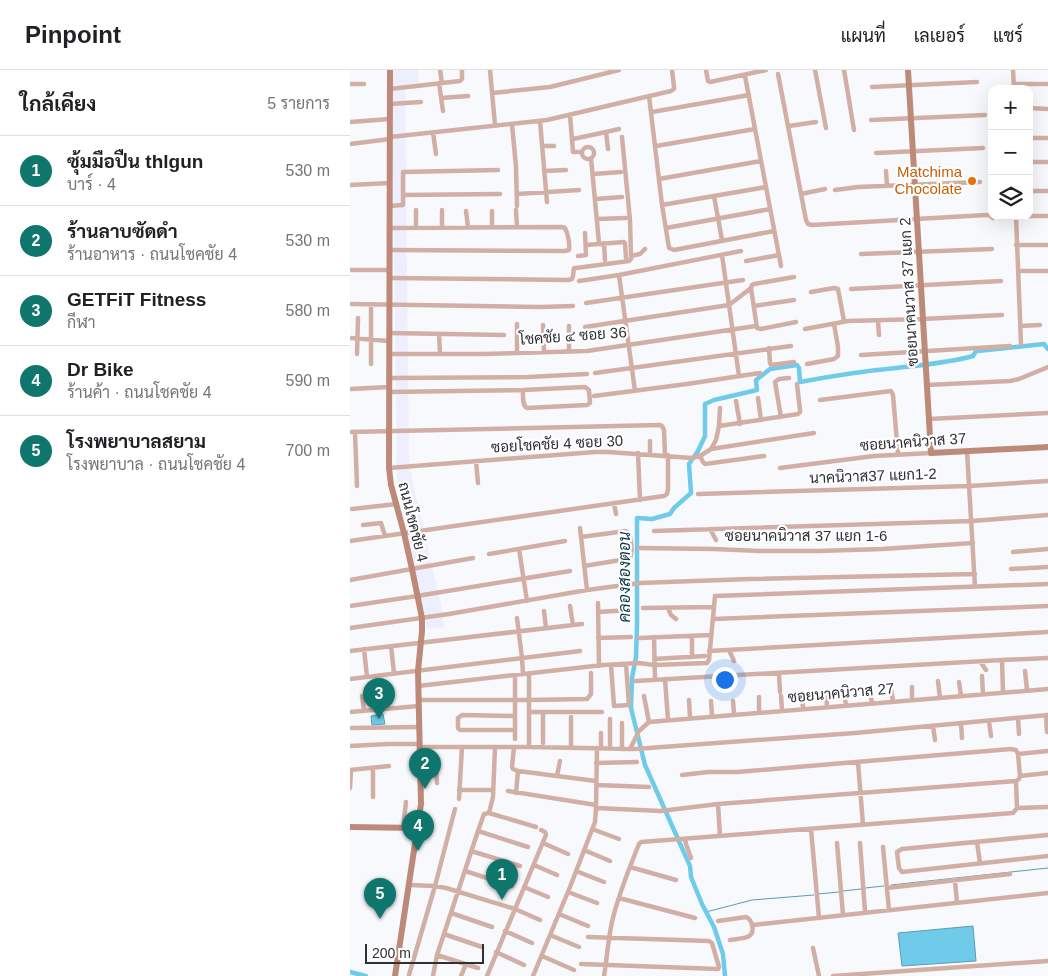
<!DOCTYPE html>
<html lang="th">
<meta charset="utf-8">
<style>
:root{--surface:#fff;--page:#f6f6f6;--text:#202124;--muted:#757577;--line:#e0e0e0;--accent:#0f766e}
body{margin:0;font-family:Arial,Sarabun,sans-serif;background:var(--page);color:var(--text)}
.controls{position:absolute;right:15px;top:15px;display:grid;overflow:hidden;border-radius:10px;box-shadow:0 5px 20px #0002}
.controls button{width:45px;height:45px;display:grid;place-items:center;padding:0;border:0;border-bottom:1px solid var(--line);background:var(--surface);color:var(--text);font:25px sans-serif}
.scale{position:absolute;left:15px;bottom:12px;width:119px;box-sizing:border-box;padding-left:5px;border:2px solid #2f3034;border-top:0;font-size:14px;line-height:18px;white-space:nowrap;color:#2f3034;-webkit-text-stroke:4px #fff;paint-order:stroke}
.you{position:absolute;left:374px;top:609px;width:18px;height:18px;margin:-12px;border:4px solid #fff;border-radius:50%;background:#1a73e8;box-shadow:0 0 0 8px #1a73e833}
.badge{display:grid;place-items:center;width:32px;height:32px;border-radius:50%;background:var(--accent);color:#fff;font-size:16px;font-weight:700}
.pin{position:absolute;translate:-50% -41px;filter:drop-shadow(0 1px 2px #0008)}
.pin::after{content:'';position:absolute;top:26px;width:18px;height:15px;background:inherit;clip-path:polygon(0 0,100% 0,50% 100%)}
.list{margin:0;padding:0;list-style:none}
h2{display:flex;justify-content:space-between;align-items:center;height:65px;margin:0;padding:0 20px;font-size:21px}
h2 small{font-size:16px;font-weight:400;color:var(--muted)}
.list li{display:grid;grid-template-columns:32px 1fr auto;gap:15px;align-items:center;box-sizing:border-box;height:70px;padding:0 20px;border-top:1px solid var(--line)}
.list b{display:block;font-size:19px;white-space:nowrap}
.list p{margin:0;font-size:16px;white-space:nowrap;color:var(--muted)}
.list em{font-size:16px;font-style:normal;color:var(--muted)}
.icon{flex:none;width:28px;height:28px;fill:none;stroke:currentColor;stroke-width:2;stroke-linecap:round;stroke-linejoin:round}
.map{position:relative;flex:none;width:698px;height:906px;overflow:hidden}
header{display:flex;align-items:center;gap:30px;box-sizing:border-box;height:70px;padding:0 25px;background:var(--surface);border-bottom:1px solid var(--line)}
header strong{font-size:24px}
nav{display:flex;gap:28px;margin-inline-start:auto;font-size:18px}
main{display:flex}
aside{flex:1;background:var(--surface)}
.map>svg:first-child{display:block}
.built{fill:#edeffe}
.water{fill:#6fcbe9;stroke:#5c9cb3}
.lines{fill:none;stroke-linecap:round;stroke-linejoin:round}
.stream{stroke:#5c9cb3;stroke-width:1}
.canal{stroke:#6fcbe9;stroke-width:4.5}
.street{stroke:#d2afa4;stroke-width:4.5}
.secondary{stroke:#bd8a7a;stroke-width:6}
.food-dot{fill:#e8710a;stroke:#fff;stroke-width:2}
.labels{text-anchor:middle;stroke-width:4.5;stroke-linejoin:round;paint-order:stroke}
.food-label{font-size:15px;fill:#c56008;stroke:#fff;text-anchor:end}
.street-label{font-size:15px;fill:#2f3034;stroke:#fff}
.water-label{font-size:16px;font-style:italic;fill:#0d3845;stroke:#fff}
</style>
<header>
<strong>Pinpoint</strong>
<nav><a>แผนที่</a><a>เลเยอร์</a><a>แชร์</a></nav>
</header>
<main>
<aside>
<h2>ใกล้เคียง<small>5 รายการ</small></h2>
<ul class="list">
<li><span class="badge">1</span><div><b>ซุ้มมือปืน thlgun</b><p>บาร์ · 4</p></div><em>530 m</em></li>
<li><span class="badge">2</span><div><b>ร้านลาบซัดดำ</b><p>ร้านอาหาร · ถนนโชคชัย 4</p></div><em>530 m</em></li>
<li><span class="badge">3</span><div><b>GETFiT Fitness</b><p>กีฬา</p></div><em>580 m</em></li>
<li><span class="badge">4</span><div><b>Dr Bike</b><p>ร้านค้า · ถนนโชคชัย 4</p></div><em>590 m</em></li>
<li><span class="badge">5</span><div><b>โรงพยาบาลสยาม</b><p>โรงพยาบาล · ถนนโชคชัย 4</p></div><em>700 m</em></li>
</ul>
</aside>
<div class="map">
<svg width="698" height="906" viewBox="0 0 698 906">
<rect width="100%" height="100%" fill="#f8f9fd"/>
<path class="built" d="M43 0H68L69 13 55 15 59 391 63 414 92 539 94 557 77 559 47 408 43 102Z"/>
<path class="water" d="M33 644 35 654 22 655 21 646Z
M623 856 626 891 552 896 548 863Z"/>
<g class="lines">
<path class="stream" d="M541 815 698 798
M515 818 534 816
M493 821 511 819
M468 824 489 822
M356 842 402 830 464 825"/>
<path class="canal" d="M0 902 16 906
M375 906 373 884 364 857 352 834 341 807 340 796 295 695 281 638 282 608 286 587 287 556V448L302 449 320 444 324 438 341 423 339 394 348 381 355 366V334L364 330 407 320 406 310 420 299 447 295 449 298 450 312C482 306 514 301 546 298 572 295 598 293 623 286L626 281H628L694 274 698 279"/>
<path class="street" d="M90 0 92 13
M140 0 145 55
M356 0 358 11 360 12 416 0
M465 0 476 58
M494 0 504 60
M663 0 664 19
M428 4 456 150 458 154 462 155 636 145H639L643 148
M395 6 431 196
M89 13 93 41
M0 14H14
M664 14H698
M522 17 627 12
M40 19 110 11 112 9V0
M142 23 200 17 269 0
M299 26 312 135 319 178 324 180 424 161
M91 28 118 26
M40 34 71 32
M679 38 698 39
M302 42 399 25
M220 45 223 82H232
M521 50 635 45
M190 51 197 132
M0 52 40 49
M162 54 166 97 167 136
M439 56 466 52
M83 62 86 84
M40 67 197 50 321 21 324 19V17L322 0
M679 68H698
M223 69 256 62
M0 74 40 69
M192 76H204
M306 76 405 59
M232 83a6 6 0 1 1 12 0a6 6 0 1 1-12 0Z
M258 79 256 62 269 59
M526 83 633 78
M241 88 249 173
M679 92H698
M194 101 216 100
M536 101 537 116
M243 104 271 102
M309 109 411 91
M0 115 40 113
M485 120 508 117 630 112
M679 121H698
M167 124 229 120
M451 124 475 119
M53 125 150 124
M364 126 372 170
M245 129 272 127
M312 135 416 117
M40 136 53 135V102L148 100
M92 140V157
M166 140 167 157
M116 141 118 157
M142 141V156
M666 146 671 274
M679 146H698
M247 149 276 148
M66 157V140
M316 158 420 139
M254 173 255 190
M236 175 274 172 275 173 276 188
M666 175H698
M40 180 215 181 219 180C220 174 218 164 215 158L212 157 40 158
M511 184 642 179
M372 185 389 306
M228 186 236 185 235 163
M281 186 290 184 295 179
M396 191 429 185
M0 200H40
M668 201H698
M269 205 285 321
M444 207 404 214 402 215 401 218 407 258 411 259 446 252
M40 208 218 210 222 209C224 205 223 202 224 198H226L279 191 281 189V186L280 150 272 67
M229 211 269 205 391 181
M501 219 651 211
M461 222 484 218 488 219 494 251
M236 233 393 210
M0 234 190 237 223 236
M404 236 444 230
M528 251 529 265
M167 254V283
M193 255 194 282
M219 256V281
M670 256 690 255
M235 257 379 235 401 218
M455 259 498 251 572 249 652 245
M39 263 154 265
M89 264 90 284
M0 268 39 271
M419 278 420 293 421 295 444 292
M7 284 8 248
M39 284H135L237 281 406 256
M511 285 660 276
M21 294V235
M457 294 484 289 488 286V277L484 254
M245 303 441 276
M39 308 178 307 237 304
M577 315 660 311 669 309 698 297
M0 319 39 317
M39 322 173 320 235 317 239 320 240 333 237 335 177 338C172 335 173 326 173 320
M244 326 337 314 410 303
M408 328 411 350
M470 330 541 321 543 325 548 384
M386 331 390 354
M431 347 425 312 429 309 439 308
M579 349 698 343
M369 356 448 344 450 342V340L447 314
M0 362 310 355 312 356 314 360 315 385
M5 362 7 416
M300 371V384
M361 379 464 363
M617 381 625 517
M288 383 290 430
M350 386 353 392 355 394 414 386
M126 391 128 413
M39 398 245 382H258L342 388 350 386 361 379 366 370 369 356 370 338
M430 398 524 386 581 383
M348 424 619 416 698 411
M264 433 266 444
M2 439 47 434
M13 455 31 453 35 466
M230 458 237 520
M360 459 366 470
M304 461 622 451 698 445
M231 467 276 461 279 463C281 470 283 481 280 488L277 489 234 496
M0 471 314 426 317 424 318 419V385
M289 478 364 479 410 481H468L532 479 623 473
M169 479 177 531
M663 482 698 479
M139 484 215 471
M661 499 698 497
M0 510 123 488
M248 533 249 596
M0 536 67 526 220 501
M220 536 223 555
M293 538 363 537
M318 538 321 545 326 549
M194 541 196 558
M248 542 280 540
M167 548 172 588 173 604
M363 549 698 536
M0 558 99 544 237 520 290 513 399 509 625 504
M342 566V587
M304 567 305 610
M248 568 281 567
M289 568 361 565
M41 576 44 603
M14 579 17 607
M379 580 384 591
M0 581 232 554
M359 581 698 562
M304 589 355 586
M652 590 653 622
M630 591 636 600
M261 595 264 636 279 635 276 594
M675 601 677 620
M429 604 430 622
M632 606 633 624
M0 609 230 581
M315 609 318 650
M285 611 652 590 698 588
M588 611 590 628
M609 612 611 626
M68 616 253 595 289 593 304 595 357 593 359 590 365 526 698 514
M562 617V630
M541 619 543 631
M520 621 522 633
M476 622 477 637
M452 623 453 639
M494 623 496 635
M12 626 14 641
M294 626 299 652
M431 626 432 640
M409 627V642
M68 630H179L237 629 241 624V603
M339 630 340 648
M361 631 362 646
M383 631 384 644
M0 642 69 636
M179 642H252
M193 642V673
M696 645 697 662
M221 647V677
M668 648 669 664
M639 651 641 666
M272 653V679
M611 653 612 668
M583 656 585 670
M0 658 69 657
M165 660H110L108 658V648L112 645 165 646
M251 663V678
M165 669V609
M0 676 38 674H69
M69 677H179L285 679 505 663 698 645
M164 677 162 697 163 699 168 701 246 711
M179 677V603
M260 678V649
M280 679 289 661 299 652 698 619
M668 684 698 681
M508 692 513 755
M246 693 287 692
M70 699H86V690
M86 699 87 713
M0 700 39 696
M207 706 210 691
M670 706 697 703
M246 715 299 717
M0 718 1 700
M109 720H143
M158 721 246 735
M166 723 168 701
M23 727V698
M109 729 112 677
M368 734 370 766
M246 738 311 741 368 734 666 711
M667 738 698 737
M139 743 143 727 145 677
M53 758 56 732
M242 759 269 769
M461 759 469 848
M128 761 178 777
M698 765 552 779 547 782 549 798 552 802 698 786
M335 769 336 774 341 788
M627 772 630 793
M193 773 218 784
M487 773 493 845
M510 773 515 842
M533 777 539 840
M234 780 260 791
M121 781 170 796
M184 795 207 805
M280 797 326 810
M115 801 162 816
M226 801 254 812
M605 811 607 833
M59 815 85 816 96 818 165 839 190 850
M174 817 198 827
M537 818 660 804
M218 822 247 833
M269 828 345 848
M101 843 142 857
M209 844 238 856
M368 851 396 847C403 850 406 864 397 867 392 869 385 869 380 870
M403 855 698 823
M155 861 182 873
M94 864 132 877
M200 865 229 877
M463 878 469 906
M146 882 174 895
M87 885 128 898
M192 886 224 900
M231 894 368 899 369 897 362 873 359 871 238 867
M59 905 85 816 105 739
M83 906 87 885 128 761 134 744 139 743 186 757
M111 906 116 894
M137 906 196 765 195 762 191 760
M183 906 220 817 245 752 246 738 247 678
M254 906C257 888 258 870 262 852 268 825 279 799 289 774L291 772 663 743 667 738 666 711 669 709 670 706 668 684 666 680 661 679 387 702H358L332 705
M483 906 698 891"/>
<path class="secondary" d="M40 0 39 398 41 415 54 463 62 499 72 548V561L68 601 71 734 45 906
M558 0 581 383 698 377
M0 757 67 758"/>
</g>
<circle class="food-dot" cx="622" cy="111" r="5"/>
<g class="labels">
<g class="food-label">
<text x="612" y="107">Matchima<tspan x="612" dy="17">Chocolate</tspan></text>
</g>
<g class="street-label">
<text transform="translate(559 222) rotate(-93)" y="5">ซอยนาคนวาส 37 แยก 2</text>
<text transform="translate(223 266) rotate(-4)" y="5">โชคชัย ๔ ซอย 36</text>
<text transform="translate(563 372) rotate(-4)" y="5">ซอยนาคนิวาส 37</text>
<text transform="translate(207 374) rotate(-3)" y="5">ซอยโชคชัย 4 ซอย 30</text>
<text transform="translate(523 406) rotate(-2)" y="5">นาคนิวาส37 แยก1-2</text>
<text transform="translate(63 452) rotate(76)" y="5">ถนนโชคชัย 4</text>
<text x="456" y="471">ซอยนาคนิวาส 37 แยก 1-6</text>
<text transform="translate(491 623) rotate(-5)" y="5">ซอยนาคนิวาส 27</text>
</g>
<g class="water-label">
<text transform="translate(274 507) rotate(-90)" y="6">คลองสองตอน</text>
</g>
</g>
</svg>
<div class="controls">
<button>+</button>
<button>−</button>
<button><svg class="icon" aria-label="layers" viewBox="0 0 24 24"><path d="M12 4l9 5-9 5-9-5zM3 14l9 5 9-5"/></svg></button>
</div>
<div class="scale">200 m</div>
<div class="you"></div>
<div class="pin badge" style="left:152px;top:830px">1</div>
<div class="pin badge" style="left:75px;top:719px">2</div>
<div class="pin badge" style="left:29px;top:649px">3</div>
<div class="pin badge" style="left:68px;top:781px">4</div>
<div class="pin badge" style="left:30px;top:849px">5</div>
</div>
</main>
